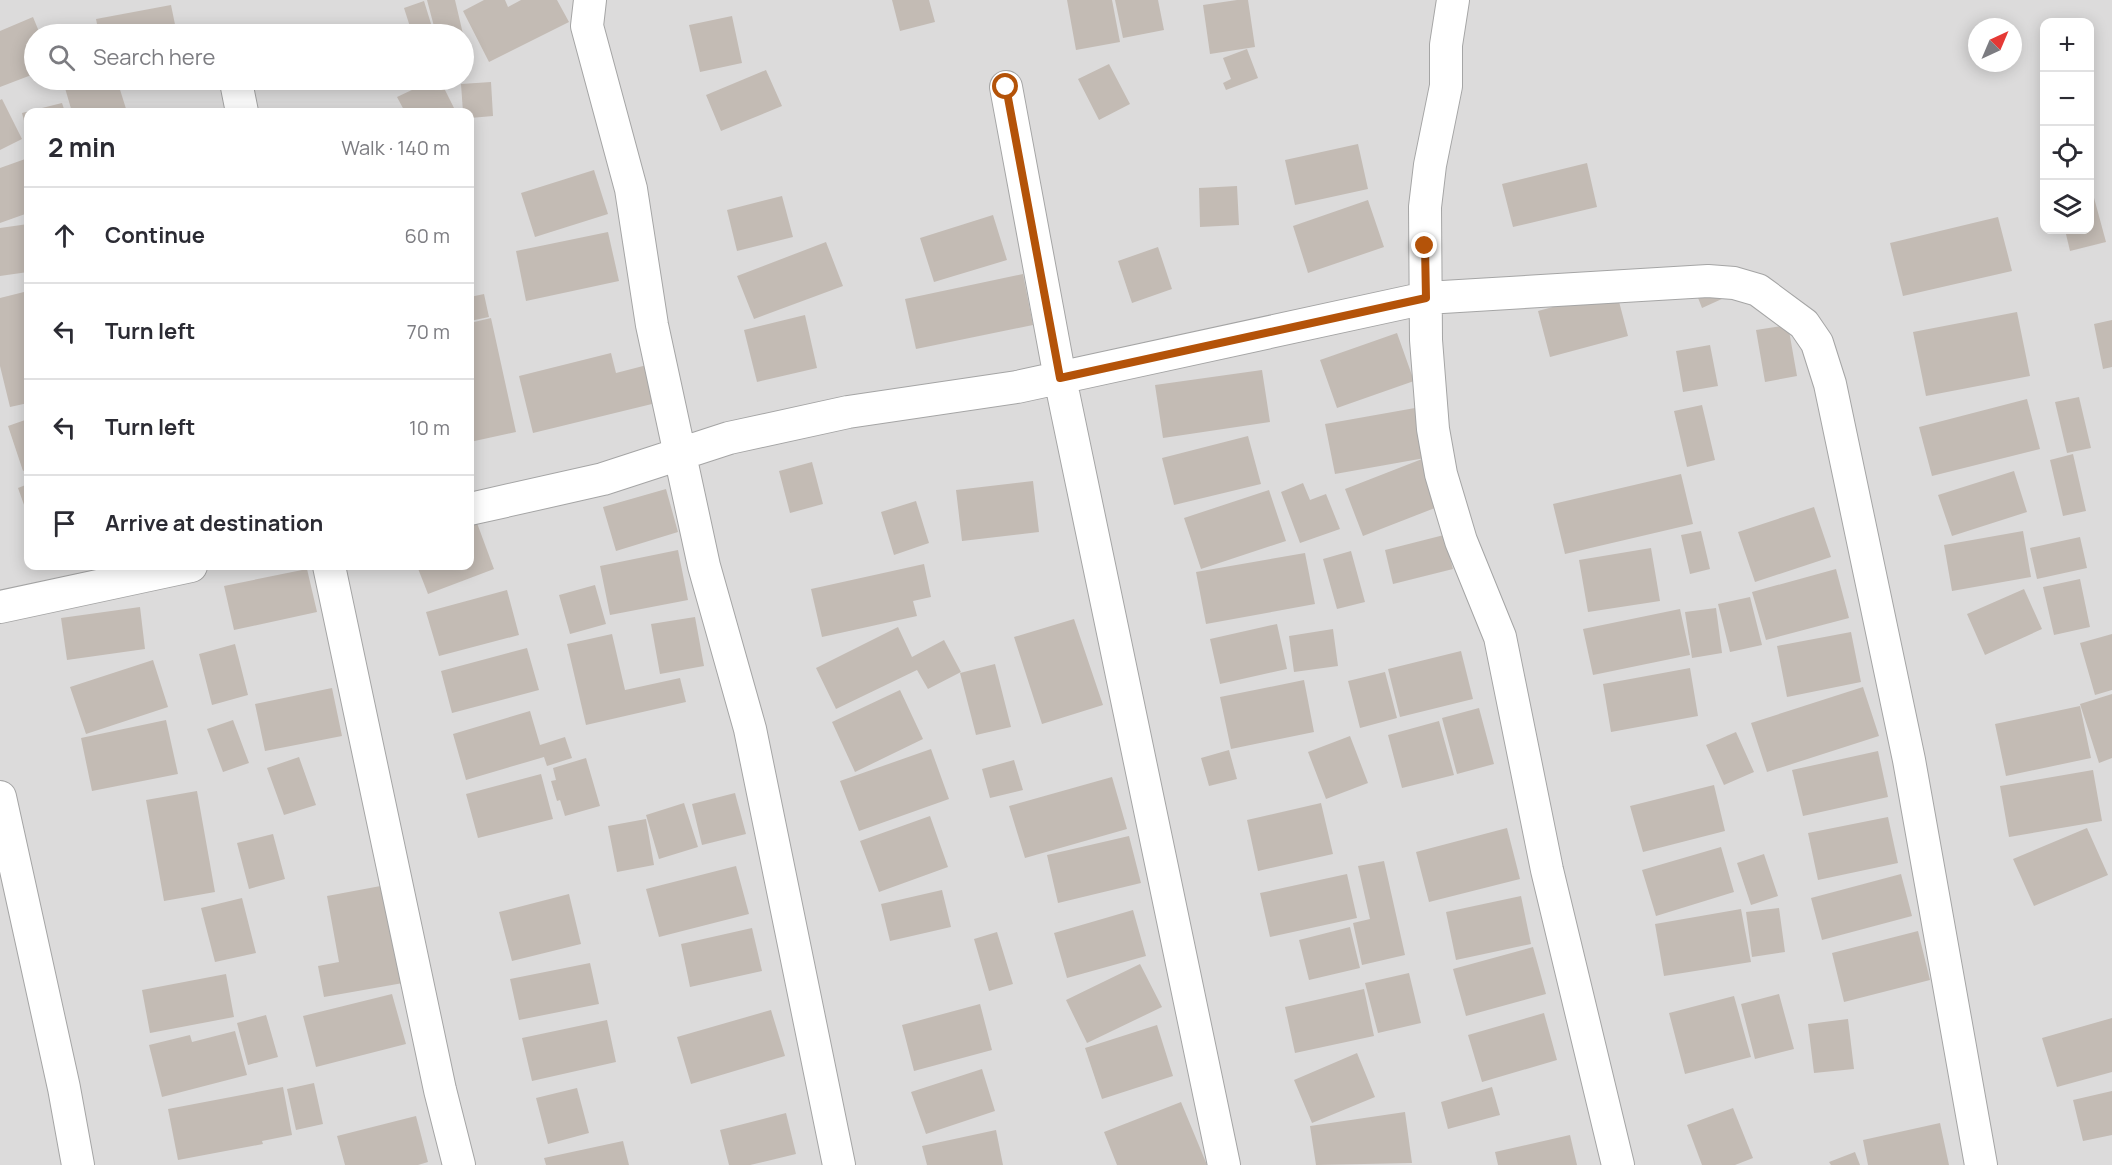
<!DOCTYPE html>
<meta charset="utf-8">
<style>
:root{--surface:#fff;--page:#f2f2f3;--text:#2b2b33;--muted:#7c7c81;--line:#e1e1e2}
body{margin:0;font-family:Manrope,sans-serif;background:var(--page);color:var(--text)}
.controls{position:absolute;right:18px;top:18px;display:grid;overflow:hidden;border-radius:12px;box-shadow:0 3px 15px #0003}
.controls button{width:54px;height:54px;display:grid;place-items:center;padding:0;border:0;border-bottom:2px solid var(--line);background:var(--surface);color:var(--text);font:30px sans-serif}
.compass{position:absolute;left:1968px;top:18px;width:54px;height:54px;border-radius:50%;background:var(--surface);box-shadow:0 3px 15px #0003;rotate:44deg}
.stop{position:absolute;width:18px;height:18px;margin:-14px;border:4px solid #b45309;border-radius:50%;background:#fff}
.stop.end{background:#b45309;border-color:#fff;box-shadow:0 2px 6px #0008}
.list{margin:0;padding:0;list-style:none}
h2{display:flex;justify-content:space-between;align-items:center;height:78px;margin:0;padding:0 24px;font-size:26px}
h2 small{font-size:20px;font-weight:400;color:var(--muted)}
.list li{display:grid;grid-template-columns:39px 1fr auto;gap:18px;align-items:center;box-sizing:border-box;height:96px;padding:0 24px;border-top:2px solid var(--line)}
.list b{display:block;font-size:22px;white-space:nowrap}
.list em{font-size:20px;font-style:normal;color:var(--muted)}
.icon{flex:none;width:33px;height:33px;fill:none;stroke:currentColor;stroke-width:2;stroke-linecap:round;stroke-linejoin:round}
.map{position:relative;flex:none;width:2112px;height:1165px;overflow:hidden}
.search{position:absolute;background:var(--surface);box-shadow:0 3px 15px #0003;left:24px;top:24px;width:450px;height:66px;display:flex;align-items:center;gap:15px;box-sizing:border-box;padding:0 21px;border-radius:33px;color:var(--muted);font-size:22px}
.panel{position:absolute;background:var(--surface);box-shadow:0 3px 15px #0003;left:24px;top:108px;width:450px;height:462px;border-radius:12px}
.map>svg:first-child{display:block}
.residential{fill:#dcdbdb;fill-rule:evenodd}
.building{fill:#c3bbb4}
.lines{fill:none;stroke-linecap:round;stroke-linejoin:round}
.street-casing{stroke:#a5a5a5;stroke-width:34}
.street{stroke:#fff;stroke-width:32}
.route{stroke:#b45309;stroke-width:8}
</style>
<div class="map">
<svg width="2112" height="1165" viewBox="0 0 2112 1165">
<rect width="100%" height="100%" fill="#efebe4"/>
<path class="residential" d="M0 0H2112V1165H0ZM2044 22H2090V230H2044ZM1977 27H2013V63H1977ZM34 34H464V80H34ZM28 112H470V566H28Z"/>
<path class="building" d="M427 0H455L463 34H436Z
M484 0H505L508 7 521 0H557L569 22 489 62 463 11Z
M892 0H929L935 22 900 31Z
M1067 0H1112L1120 42 1076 50Z
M1115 0H1158L1164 30 1123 38Z
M1237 0H1248L1255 47 1210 54 1203 5Z
M424 1 432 27 412 33 404 8Z
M171 5 177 34H99L96 19Z
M732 16 742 63 700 72 689 25Z
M33 17 40 34H34V74L0 87V31Z
M1247 49 1258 78 1226 90 1223 83 1231 79 1223 58Z
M1109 64 1130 104 1099 120 1078 79Z
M766 70 782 106 721 131 706 95Z
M95 80H117L127 112H72L65 88Z
M433 80H440L456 112H405L397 97Z
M491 82 493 116 470 118V112H463L461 84Z
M2 99 22 139 0 150V100Z
M62 103 65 112H28V137L22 113Z
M1358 144 1368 189 1295 205 1285 160Z
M28 158V213L0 223V168Z
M1587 163 1597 207 1513 227 1502 184Z
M594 170 608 214 535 237 521 193Z
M2090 183 2106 242 2070 251 2065 230H2090Z
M1237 186 1239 225 1200 227 1199 188Z
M782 196 793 237 737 251 727 210Z
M1368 200 1384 247 1308 273 1293 226Z
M993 215 1007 260 934 282 920 238Z
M1998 217 2012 271 1903 296 1890 243Z
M28 224V272L0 276V228Z
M608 232 619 281 526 301 516 251Z
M826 242 843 286 754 319 737 276Z
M1158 247 1172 289 1132 303 1118 261Z
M1023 274 1033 325 916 349 905 299Z
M1716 281 1724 298 1702 308 1695 290Z
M1616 290 1628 336 1550 357 1538 311Z
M28 291V403L10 407 0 366V298Z
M484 294 489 317 470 321V297Z
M2017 312 2030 376 1926 396 1913 332Z
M805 315 817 368 757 382 744 330Z
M491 318 516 432 470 442V323Z
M2112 320V367L2103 369 2094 324Z
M1788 325 1797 376 1765 382 1756 330Z
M1397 333 1414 381 1337 408 1320 360Z
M1710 345 1718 386 1683 392 1676 351Z
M611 353 616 373 647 365 656 403 533 433 519 376Z
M1262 370 1270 422 1163 438 1155 385Z
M2079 397 2091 448 2067 453 2055 402Z
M2027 399 2040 449 1932 476 1919 427Z
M1702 405 1715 460 1687 467 1674 411Z
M1415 408 1425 458 1335 474 1325 424Z
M28 419V469L23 471 8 426Z
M1248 436 1261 484 1174 505 1162 458Z
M2073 454 2086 511 2063 516 2050 460Z
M1422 459 1440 506 1363 536 1345 489Z
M812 462 823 504 790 513 779 471Z
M2014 471 2027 512 1952 536 1938 495Z
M1681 474 1693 524 1565 554 1553 504Z
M1033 481 1039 532 962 541 956 490Z
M1303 483 1310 500 1326 494 1340 529 1300 543 1281 492Z
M28 484V516L18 488Z
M666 489 678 532 616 551 603 507Z
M1269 490 1286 541 1201 569 1184 518Z
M916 501 929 543 894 555 881 512Z
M1814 507 1831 557 1755 582 1738 532Z
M477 523 494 569 428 594 417 566H470V526Z
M1701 531 1710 569 1690 574 1681 535Z
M2023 531 2031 577 1952 591 1944 545Z
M1444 535 1453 569 1393 584 1385 550Z
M2080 537 2087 568 2037 579 2030 548Z
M1651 548 1660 601 1588 612 1579 560Z
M678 550 688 600 610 615 600 566Z
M1351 551 1365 602 1337 609 1323 559Z
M1305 553 1315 604 1206 624 1196 572Z
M924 564 931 597 913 601 917 616 822 637 811 589Z
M307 569 317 612 234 630 224 586Z
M1836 569 1849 618 1766 640 1752 592Z
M2080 579 2090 627 2054 635 2043 587Z
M595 585 606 624 570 634 559 595Z
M2024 589 2042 629 1985 655 1967 614Z
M507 590 519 635 439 656 426 612Z
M1750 597 1762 645 1730 652 1718 604Z
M140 607 145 649 67 660 61 618Z
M1716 608 1722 653 1692 658 1685 612Z
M1680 609 1690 655 1593 675 1583 629Z
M695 617 704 666 660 674 651 624Z
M1074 619 1103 705 1042 724 1014 637Z
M1277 624 1287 669 1220 684 1210 639Z
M898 627 912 657 944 640 961 672 928 689 917 670 836 709 816 668Z
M1333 629 1338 666 1294 672 1289 636Z
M1851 632 1861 682 1787 697 1777 646Z
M612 634 625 690 680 678 686 702 586 725 567 644Z
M2112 634V690L2095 695 2080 643Z
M235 644 248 695 212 705 199 654Z
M527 648 539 690 452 713 441 671Z
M1461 651 1473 699 1400 717 1388 669Z
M153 660 168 707 86 734 70 687Z
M995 664 1011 727 976 735 960 673Z
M1690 668 1698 716 1611 732 1603 684Z
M1385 672 1397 718 1360 728 1348 681Z
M1304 680 1314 732 1231 749 1220 697Z
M1863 687 1879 736 1767 772 1751 723Z
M332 688 342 736 265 751 255 704Z
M900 690 923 739 855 772 832 722Z
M2112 694V758L2099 763 2080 704Z
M2080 706 2091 758 2006 776 1995 724Z
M1479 708 1494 764 1457 774 1442 718Z
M530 711 540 745 565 737 572 758 547 766 544 757 466 780 453 734Z
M166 720 178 774 92 791 81 738Z
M233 720 249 763 223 772 207 729Z
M1439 721 1454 775 1402 788 1388 735Z
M1736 732 1754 772 1724 785 1706 745Z
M1350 736 1368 783 1326 799 1308 752Z
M931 749 949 799 859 831 840 781Z
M1229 750 1237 779 1209 786 1201 758Z
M1878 751 1888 797 1803 816 1792 770Z
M299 757 316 805 284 815 267 768Z
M586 758 600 806 565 816 560 800 557 801 551 781 556 780 553 768Z
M1014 760 1023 790 990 798 982 769Z
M2093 770 2102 821 2009 837 2000 786Z
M541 774 553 819 478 838 466 794Z
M1112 777 1127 829 1025 858 1009 806Z
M1714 785 1725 831 1643 852 1630 806Z
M197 791 215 892 164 901 146 800Z
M735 793 746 834 702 845 692 804Z
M684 803 698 847 659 859 646 815Z
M1321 803 1333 854 1258 871 1247 820Z
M930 816 948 867 879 892 860 841Z
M1888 817 1898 863 1818 880 1808 833Z
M646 819 654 865 617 872 608 826Z
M1507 828 1520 879 1429 902 1416 852Z
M2087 828 2108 875 2034 906 2013 859Z
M273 834 285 879 249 889 237 843Z
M1129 836 1141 883 1058 903 1047 855Z
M1721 847 1734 892 1656 916 1642 870Z
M1764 854 1778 896 1751 905 1737 863Z
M1384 861 1405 955 1362 965 1353 923 1370 919 1358 866Z
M736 866 749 914 659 937 646 889Z
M1347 874 1357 918 1270 937 1260 893Z
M1901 874 1912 916 1822 940 1811 898Z
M386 885 403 983 324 997 318 966 339 962 327 896Z
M942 890 951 927 890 941 881 904Z
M569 894 581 944 512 961 499 912Z
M1521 896 1531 944 1456 960 1446 912Z
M242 898 256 953 215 962 201 908Z
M1779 908 1785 952 1752 957 1746 912Z
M1741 909 1751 962 1664 976 1655 924Z
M1133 910 1146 956 1067 978 1054 933Z
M1350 927 1360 968 1309 980 1299 940Z
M752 928 762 971 690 987 681 944Z
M1918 931 1930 980 1844 1002 1832 953Z
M997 932 1013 984 989 991 974 939Z
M1533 947 1546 994 1466 1016 1453 969Z
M590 963 599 1004 519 1020 510 979Z
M1140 964 1162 1007 1087 1043 1066 1000Z
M1409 973 1421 1023 1378 1033 1365 983Z
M226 974 234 1017 150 1033 142 990Z
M1364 989 1374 1036 1295 1053 1285 1007Z
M392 994 406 1044 316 1067 303 1016Z
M1779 994 1794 1049 1755 1059 1741 1004Z
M1734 996 1751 1057 1685 1074 1669 1013Z
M980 1004 992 1050 914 1071 902 1025Z
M771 1010 785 1056 691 1084 677 1037Z
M1544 1013 1557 1060 1482 1082 1468 1035Z
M266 1015 278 1057 248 1065 237 1023Z
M2112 1018V1072L2057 1087 2042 1038Z
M1848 1019 1854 1069 1814 1073 1808 1024Z
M607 1020 616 1062 532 1081 522 1038Z
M1157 1025 1173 1076 1102 1099 1085 1048Z
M235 1031 247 1075 162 1097 149 1045 190 1035 192 1042Z
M1357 1053 1375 1097 1312 1123 1294 1080Z
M982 1069 995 1111 926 1134 911 1092Z
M314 1083 323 1124 296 1130 287 1089Z
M283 1087 292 1135 262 1141 263 1144 178 1160 168 1109Z
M1492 1087 1500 1115 1448 1129 1441 1102Z
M577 1088 589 1133 548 1144 536 1098Z
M2112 1091V1135L2083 1141 2073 1100Z
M1181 1102 1207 1165H1117L1104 1132Z
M1733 1108 1753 1158 1735 1165H1702L1687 1125Z
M1405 1112 1412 1163 1316 1165 1310 1126Z
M786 1113 796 1154 750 1165H729L720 1130Z
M416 1116 428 1162 418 1165H345L337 1136Z
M1940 1123 1949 1165H1868L1863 1140Z
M996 1130 1003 1165H927L922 1146Z
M1570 1135 1577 1165H1498L1495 1152Z
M623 1141 629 1165H546L544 1158Z
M1855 1152 1860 1165H1831L1829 1162Z"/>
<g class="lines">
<g class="street-casing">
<path id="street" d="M590 0 587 26 631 189 652 325 704 566 750 729 839 1165
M1453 0 1446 45V86L1430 165 1425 207 1426 340 1433 429 1441 474 1461 541 1500 637 1547 870 1618 1165
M237 87 242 112
M1006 87 1060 378 1224 1165
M470 509 603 479 729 438 848 412 1017 387 1426 298 1708 281 1734 283 1758 290 1804 324 1817 343 1830 384 1909 760 1981 1165
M329 566 440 1090 459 1165
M0 607 191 566
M0 797 64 1088 78 1165"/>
</g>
<use href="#street" class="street"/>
</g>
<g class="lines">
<path class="route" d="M1006 87 1060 378 1426 298 1425 246"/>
</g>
</svg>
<div class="controls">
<button>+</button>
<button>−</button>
<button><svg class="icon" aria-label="locate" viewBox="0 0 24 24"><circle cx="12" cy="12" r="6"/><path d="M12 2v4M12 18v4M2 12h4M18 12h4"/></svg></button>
<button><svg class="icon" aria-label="layers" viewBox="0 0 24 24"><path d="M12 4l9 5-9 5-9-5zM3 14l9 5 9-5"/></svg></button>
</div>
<svg class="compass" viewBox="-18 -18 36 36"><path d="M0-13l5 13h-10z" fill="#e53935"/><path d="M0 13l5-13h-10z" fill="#7c7c81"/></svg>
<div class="stop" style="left:1006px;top:87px"></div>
<div class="stop end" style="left:1425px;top:246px"></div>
<div class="search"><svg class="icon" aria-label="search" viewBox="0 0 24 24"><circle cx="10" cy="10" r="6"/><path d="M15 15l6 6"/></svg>Search here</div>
<section class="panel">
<h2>2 min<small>Walk · 140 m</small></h2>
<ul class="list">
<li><svg class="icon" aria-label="ahead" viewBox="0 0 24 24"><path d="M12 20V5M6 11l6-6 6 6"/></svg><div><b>Continue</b></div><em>60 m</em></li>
<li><svg class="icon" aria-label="left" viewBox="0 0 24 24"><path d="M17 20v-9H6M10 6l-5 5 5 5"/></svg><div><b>Turn left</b></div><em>70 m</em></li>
<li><svg class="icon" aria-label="left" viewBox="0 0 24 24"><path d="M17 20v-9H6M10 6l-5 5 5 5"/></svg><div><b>Turn left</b></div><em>10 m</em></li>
<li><svg class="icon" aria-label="arrive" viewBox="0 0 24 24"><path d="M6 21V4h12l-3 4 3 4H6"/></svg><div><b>Arrive at destination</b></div></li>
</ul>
</section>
</div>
